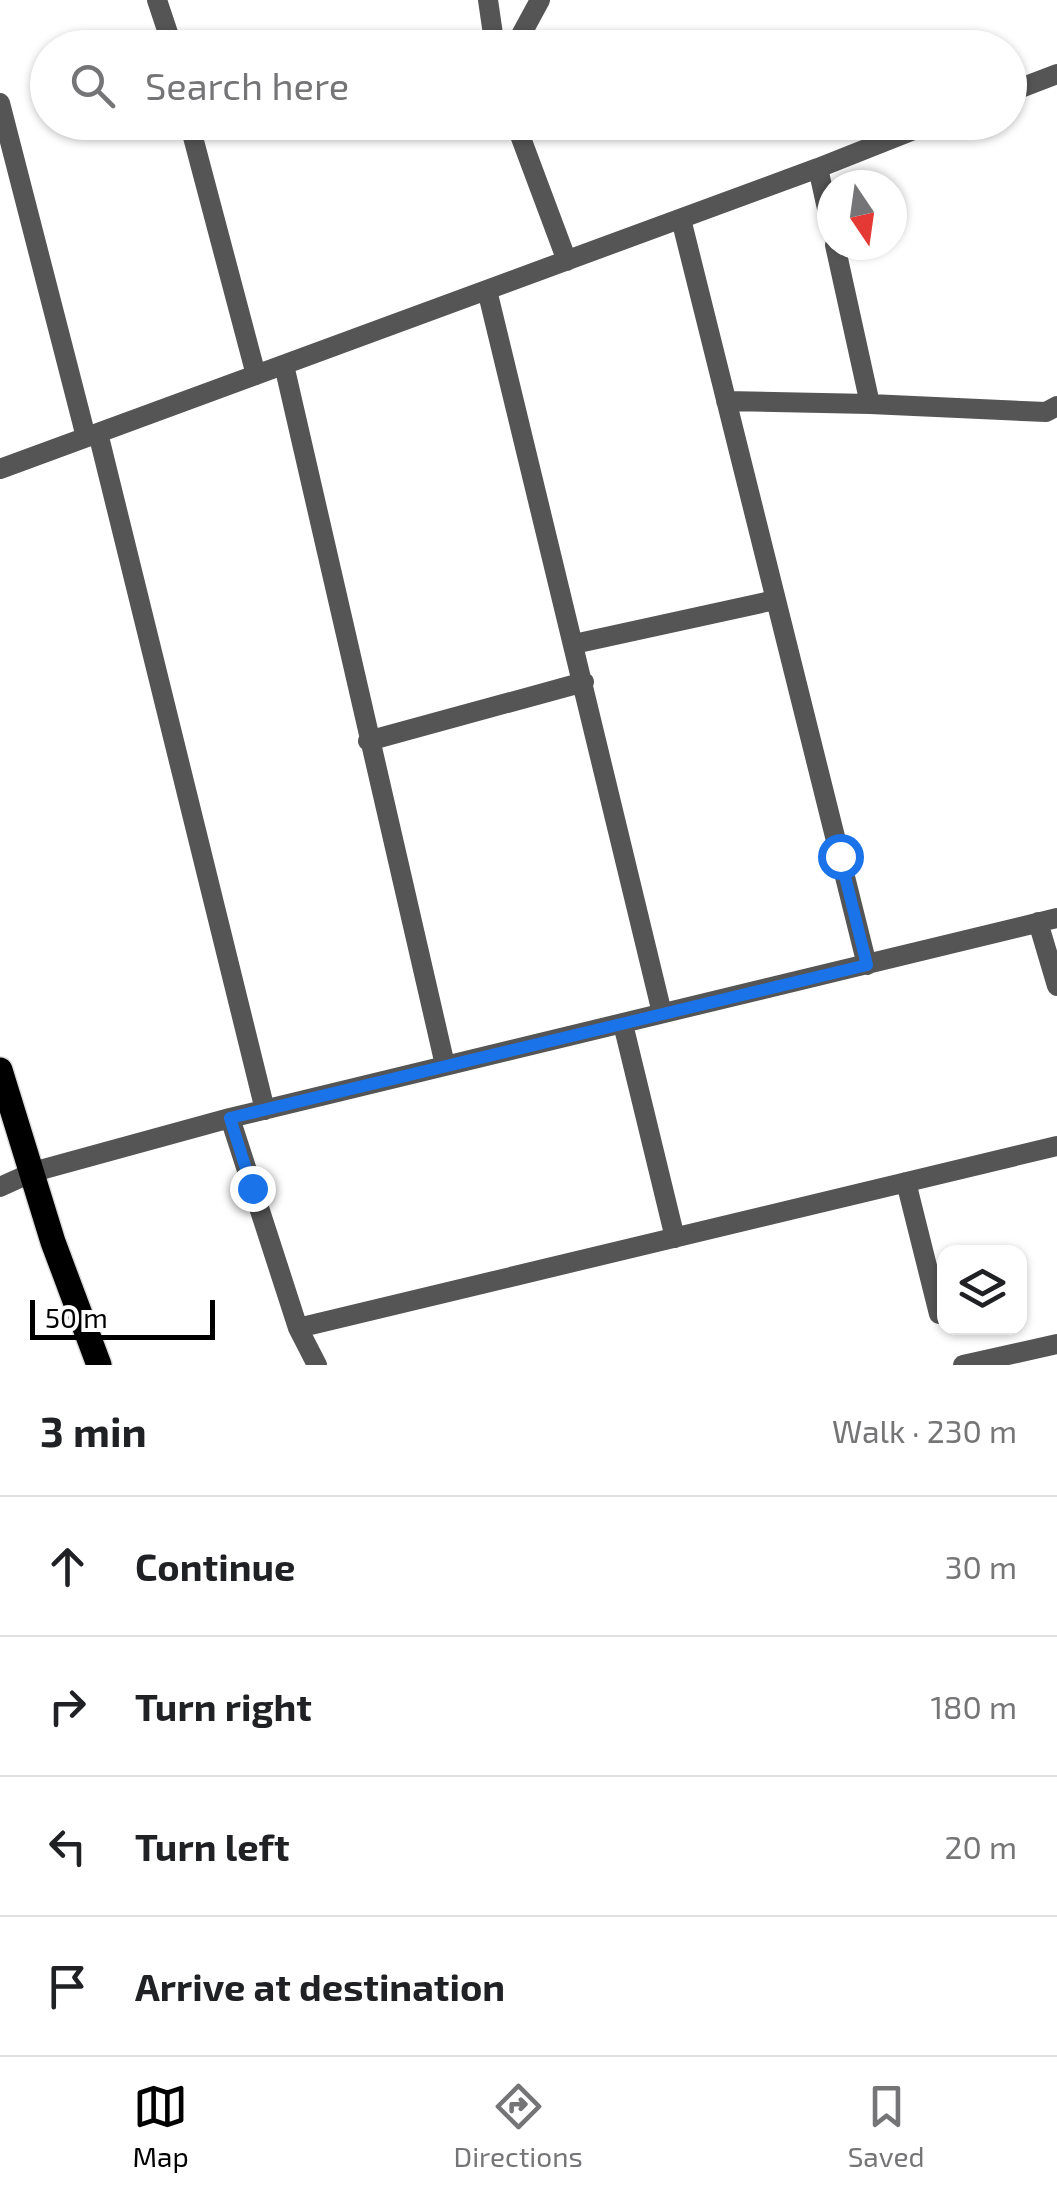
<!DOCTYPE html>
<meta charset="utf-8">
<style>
:root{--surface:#fff;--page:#f6f6f6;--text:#202124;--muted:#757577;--line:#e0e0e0;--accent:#000}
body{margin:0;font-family:"Exo 2",sans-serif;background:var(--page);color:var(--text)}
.controls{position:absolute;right:30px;bottom:30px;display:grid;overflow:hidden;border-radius:20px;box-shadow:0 2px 8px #0004}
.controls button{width:90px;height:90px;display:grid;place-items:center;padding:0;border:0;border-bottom:2px solid var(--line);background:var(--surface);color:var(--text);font:50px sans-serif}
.compass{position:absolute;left:817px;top:170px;width:90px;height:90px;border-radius:50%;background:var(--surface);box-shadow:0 2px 8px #0004;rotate:167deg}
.scale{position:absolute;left:30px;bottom:25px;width:185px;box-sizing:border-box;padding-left:10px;border:5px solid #000;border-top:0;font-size:28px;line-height:35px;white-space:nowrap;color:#000;-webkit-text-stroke:8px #fff;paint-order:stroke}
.stop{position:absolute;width:30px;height:30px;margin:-22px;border:8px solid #1a73e8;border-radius:50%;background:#fff}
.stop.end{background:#1a73e8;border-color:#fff;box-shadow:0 2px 10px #0008}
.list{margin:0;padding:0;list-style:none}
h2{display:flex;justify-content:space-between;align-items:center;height:130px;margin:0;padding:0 40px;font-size:42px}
h2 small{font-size:32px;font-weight:400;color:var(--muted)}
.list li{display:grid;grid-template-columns:65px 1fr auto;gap:30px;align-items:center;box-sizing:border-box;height:140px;padding:0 40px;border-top:2px solid var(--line)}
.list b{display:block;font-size:38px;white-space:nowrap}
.list em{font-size:32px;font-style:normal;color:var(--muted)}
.icon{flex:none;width:55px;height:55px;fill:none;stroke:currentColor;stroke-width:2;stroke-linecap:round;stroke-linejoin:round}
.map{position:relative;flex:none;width:1057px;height:1365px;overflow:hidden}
.search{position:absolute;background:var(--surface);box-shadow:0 2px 8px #0004;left:30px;right:30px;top:30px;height:110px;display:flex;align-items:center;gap:25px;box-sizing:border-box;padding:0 35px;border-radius:55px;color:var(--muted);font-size:38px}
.sheet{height:690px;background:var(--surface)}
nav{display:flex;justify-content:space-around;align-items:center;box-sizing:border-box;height:140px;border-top:2px solid var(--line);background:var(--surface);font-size:28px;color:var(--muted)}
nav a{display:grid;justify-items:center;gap:5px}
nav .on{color:var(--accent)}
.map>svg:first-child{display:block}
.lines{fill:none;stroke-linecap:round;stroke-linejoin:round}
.primary-casing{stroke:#dbdbdb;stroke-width:28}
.minor{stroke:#555;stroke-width:20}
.primary{stroke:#000;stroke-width:25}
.route{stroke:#1a73e8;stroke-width:12}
</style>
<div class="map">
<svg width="1057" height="1365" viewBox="0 0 1057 1365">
<rect width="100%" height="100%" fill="#fff"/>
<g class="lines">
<g class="primary-casing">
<path id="primary" d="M0 1070 53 1242 99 1365"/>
</g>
<path class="minor" d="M157 0 173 48
M488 0 495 48
M514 48 540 0
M1010 92 1057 74
M0 103 86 437
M189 122 256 375
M515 122 567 261
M818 168 832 231
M681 219 867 965
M835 245 870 404 1046 412 1057 406
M487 290 662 1013
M284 365 445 1065
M726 401 870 404
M98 433 265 1110
M0 469 818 168 934 122
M574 644 775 600
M368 741 584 682
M1038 922 1057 986
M623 1024 675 1238
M230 1118 298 1328 317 1365
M906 1182 939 1314
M0 1187 33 1172 230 1118 1057 918
M298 1328 1057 1146
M963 1365 1057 1344"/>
<use href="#primary" class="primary"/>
</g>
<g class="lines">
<path class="route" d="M252 1188 230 1118 867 965 840 856"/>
</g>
</svg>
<div class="controls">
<button><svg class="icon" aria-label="layers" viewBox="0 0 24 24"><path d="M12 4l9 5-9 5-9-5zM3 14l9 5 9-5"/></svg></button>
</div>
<svg class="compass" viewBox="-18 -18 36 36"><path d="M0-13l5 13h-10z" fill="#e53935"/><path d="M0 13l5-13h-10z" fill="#757577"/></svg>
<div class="scale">50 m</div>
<div class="stop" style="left:840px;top:856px"></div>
<div class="stop end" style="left:252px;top:1188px"></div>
<div class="search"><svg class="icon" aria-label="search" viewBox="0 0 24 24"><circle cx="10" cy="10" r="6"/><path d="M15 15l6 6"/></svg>Search here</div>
</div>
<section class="sheet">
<h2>3 min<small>Walk · 230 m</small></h2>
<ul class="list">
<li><svg class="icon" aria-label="ahead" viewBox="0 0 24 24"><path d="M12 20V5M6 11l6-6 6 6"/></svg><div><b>Continue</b></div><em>30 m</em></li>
<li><svg class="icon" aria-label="right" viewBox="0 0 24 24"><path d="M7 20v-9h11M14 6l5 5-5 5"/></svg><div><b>Turn right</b></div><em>180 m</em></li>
<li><svg class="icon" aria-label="left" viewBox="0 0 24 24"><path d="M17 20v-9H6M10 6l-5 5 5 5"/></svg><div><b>Turn left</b></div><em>20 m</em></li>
<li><svg class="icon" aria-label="arrive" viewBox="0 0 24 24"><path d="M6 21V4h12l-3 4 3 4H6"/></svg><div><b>Arrive at destination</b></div></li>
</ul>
</section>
<nav>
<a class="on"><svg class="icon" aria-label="map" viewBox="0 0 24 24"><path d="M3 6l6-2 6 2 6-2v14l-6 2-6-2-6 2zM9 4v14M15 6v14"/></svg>Map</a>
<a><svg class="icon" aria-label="directions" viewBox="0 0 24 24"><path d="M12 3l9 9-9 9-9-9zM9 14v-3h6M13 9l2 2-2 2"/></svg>Directions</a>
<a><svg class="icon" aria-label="saved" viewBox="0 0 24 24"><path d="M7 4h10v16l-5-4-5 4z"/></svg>Saved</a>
</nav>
